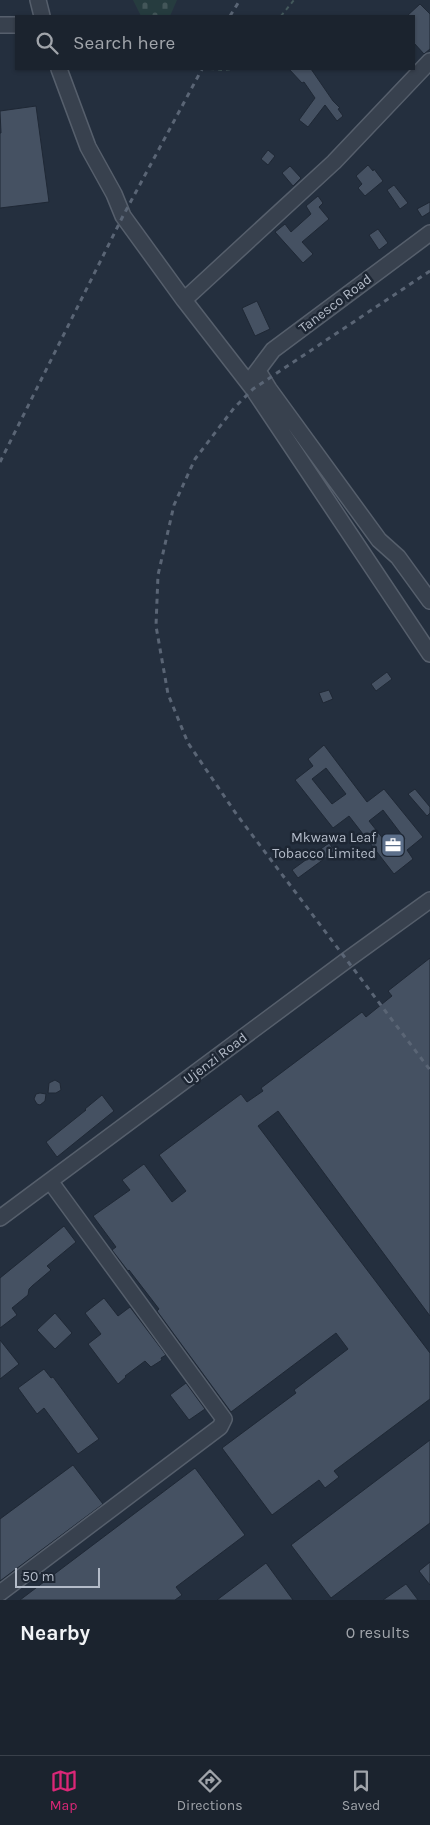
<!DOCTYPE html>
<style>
:root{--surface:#1b232e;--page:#282f3a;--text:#f1f3f6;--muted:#a0a4aa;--line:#39404a;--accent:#db2777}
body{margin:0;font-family:Karla,sans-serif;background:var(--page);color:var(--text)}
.scale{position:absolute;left:15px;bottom:12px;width:85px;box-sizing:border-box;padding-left:5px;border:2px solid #b4bcc9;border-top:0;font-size:14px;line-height:18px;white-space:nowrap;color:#b4bcc9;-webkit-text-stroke:4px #1d2633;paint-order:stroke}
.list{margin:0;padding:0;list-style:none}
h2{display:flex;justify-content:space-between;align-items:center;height:65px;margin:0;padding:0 20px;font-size:21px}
h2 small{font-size:16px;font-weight:400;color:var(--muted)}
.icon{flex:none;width:28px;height:28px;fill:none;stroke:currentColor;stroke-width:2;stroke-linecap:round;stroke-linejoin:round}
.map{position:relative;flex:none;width:430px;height:1600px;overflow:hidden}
.search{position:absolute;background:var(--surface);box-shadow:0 1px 4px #0004;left:15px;right:15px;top:15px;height:55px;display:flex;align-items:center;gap:12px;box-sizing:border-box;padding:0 18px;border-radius:0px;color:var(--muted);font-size:19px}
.sheet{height:155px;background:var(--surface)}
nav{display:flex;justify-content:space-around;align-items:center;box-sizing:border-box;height:70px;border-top:1px solid var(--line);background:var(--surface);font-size:14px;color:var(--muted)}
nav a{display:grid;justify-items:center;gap:2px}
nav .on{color:var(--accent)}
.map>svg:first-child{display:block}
.cemetery{fill:url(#cemetery-stones)}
.building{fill:#455162;stroke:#1f2835;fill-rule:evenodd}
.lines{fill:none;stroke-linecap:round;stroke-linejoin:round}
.minor-casing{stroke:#565f6c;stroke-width:18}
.path{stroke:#44595c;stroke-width:2;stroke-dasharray:4 4;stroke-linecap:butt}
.minor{stroke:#38414e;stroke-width:15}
.rail{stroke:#5a6575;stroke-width:3;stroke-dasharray:5 5;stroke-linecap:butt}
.labels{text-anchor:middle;stroke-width:5;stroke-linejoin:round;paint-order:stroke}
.street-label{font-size:14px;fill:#b4bcc9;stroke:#1d2633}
.poi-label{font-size:14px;fill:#b4bcc9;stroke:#1d2633;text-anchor:end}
</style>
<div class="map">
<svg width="430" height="1600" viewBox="0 0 430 1600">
<defs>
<pattern id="cemetery-stones" width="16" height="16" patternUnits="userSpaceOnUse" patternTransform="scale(1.25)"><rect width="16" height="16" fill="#263c3f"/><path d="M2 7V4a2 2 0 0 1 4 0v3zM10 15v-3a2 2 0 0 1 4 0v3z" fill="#435659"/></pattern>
</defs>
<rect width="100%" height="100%" fill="#242f3e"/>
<path class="cemetery" d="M133 0H177L170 16H141Z"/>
<path class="building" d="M420 4 430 14V49L424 54 414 43V16H407Z
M289 69H311L333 101 340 108 338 109 343 116 337 121 325 105 308 127 299 120 315 98 304 82 302 83Z
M36 106 49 202 0 208V133H1L0 111Z
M268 150 275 156 268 165 261 159Z
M368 165 373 171 374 169 383 181 365 196 358 188 362 184 356 176Z
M290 166 301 178 293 186 282 173Z
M394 185 408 203 400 209 387 190Z
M318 196 323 203 319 207 329 219 302 242 313 254 303 263 275 232 285 224 291 232 311 214 306 206Z
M430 202V212L422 217 417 209Z
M378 229 388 243 379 250 369 235Z
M257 301 270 329 255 336 242 308Z
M387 672 392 679 376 691 371 684Z
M329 690 333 699 323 703 319 693Z
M324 745 367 802 384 789 423 837 407 850 413 859 394 874 349 816 333 828 295 780 313 766 308 759ZM326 768 346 794 332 804 312 779ZM383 810 405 839 392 850 369 821Z
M415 789 430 807V813L427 816 408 794Z
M329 843 335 851 298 878 292 870Z
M430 958V1316L278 1111 258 1126 430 1353V1399L334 1471 339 1477 325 1488 319 1480 272 1515 222 1448 296 1393 294 1390 348 1349 336 1333 231 1412 157 1311 159 1309 129 1270 128 1271 112 1250 116 1247 93 1216 130 1190 122 1180 144 1164 172 1202 186 1191 159 1155 241 1094 247 1102 263 1091 261 1088 362 1012 366 1017 392 996 388 991Z
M55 1080 60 1083 61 1090 56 1093H48L49 1083Z
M40 1093 46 1094 45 1101 40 1105 37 1104 34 1099 36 1094Z
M102 1095 114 1111 57 1157 46 1142 86 1110 85 1109Z
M64 1226 76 1242 47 1266 51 1270 32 1286 29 1289 28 1295 12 1308 17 1315 0 1328V1278Z
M104 1298 118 1316 130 1307 166 1355 161 1358 162 1360 151 1367 145 1361 125 1376 126 1377 118 1384 88 1344 101 1334 85 1313Z
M55 1313 72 1333 55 1349 37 1330Z
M0 1340 19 1364 0 1379Z
M44 1369 51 1378 53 1377 99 1439 78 1454 44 1408 37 1414 18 1388Z
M186 1383 205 1409 189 1420 170 1395Z
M430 1440V1523L331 1598 291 1545Z
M73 1465 103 1504 0 1581V1519Z
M195 1468 245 1535 176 1587 182 1595 175 1600H20Z
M430 1562V1585L419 1571Z
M266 1563 293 1600H217Z
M406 1584 418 1600H383Z"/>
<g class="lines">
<g class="minor-casing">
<path id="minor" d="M38 0 42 16
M0 25H16
M59 69 88 147 114 194 123 216 184 300 253 389 430 654
M184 300 334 162 430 61
M258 371 269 389 379 540 398 557 430 601
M252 378 273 350 430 233
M0 1218 347 960 430 900
M0 1593 220 1427 224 1419 50 1181"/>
</g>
<path class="path" d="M281 16 294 0
M210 69 223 70 233 69"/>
<use href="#minor" class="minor"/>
<path class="rail" d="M230 16 240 0
M430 271 253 389 234 408 195 459 174 505 158 575 156 626 168 694 188 743 237 815 430 1070
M0 462 123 216 202 69"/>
</g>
<defs>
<g id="office-square" transform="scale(1.25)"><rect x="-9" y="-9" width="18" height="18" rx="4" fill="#5c6f8a" stroke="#1d2633"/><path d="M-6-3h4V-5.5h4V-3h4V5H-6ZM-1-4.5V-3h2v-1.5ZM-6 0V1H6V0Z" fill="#fff"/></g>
</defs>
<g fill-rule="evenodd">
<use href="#office-square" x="393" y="845"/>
</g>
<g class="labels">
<g class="street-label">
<text transform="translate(335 303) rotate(-37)" y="5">Tanesco Road</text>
<text transform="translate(215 1058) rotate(-37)" y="5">Ujenzi Road</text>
</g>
<g class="poi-label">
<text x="376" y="842">Mkwawa Leaf<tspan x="376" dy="16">Tobacco Limited</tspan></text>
</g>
</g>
</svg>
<div class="scale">50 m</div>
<div class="search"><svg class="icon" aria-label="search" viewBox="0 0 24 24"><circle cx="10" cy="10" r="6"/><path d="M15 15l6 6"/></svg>Search here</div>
</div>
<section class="sheet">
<h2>Nearby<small>0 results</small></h2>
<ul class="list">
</ul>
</section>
<nav>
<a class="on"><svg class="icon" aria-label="map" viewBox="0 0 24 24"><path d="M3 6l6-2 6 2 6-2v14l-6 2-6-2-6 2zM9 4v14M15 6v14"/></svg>Map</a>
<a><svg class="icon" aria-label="directions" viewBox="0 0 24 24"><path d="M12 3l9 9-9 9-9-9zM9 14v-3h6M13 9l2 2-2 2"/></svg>Directions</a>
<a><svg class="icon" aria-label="saved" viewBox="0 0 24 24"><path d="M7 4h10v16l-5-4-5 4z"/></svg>Saved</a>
</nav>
